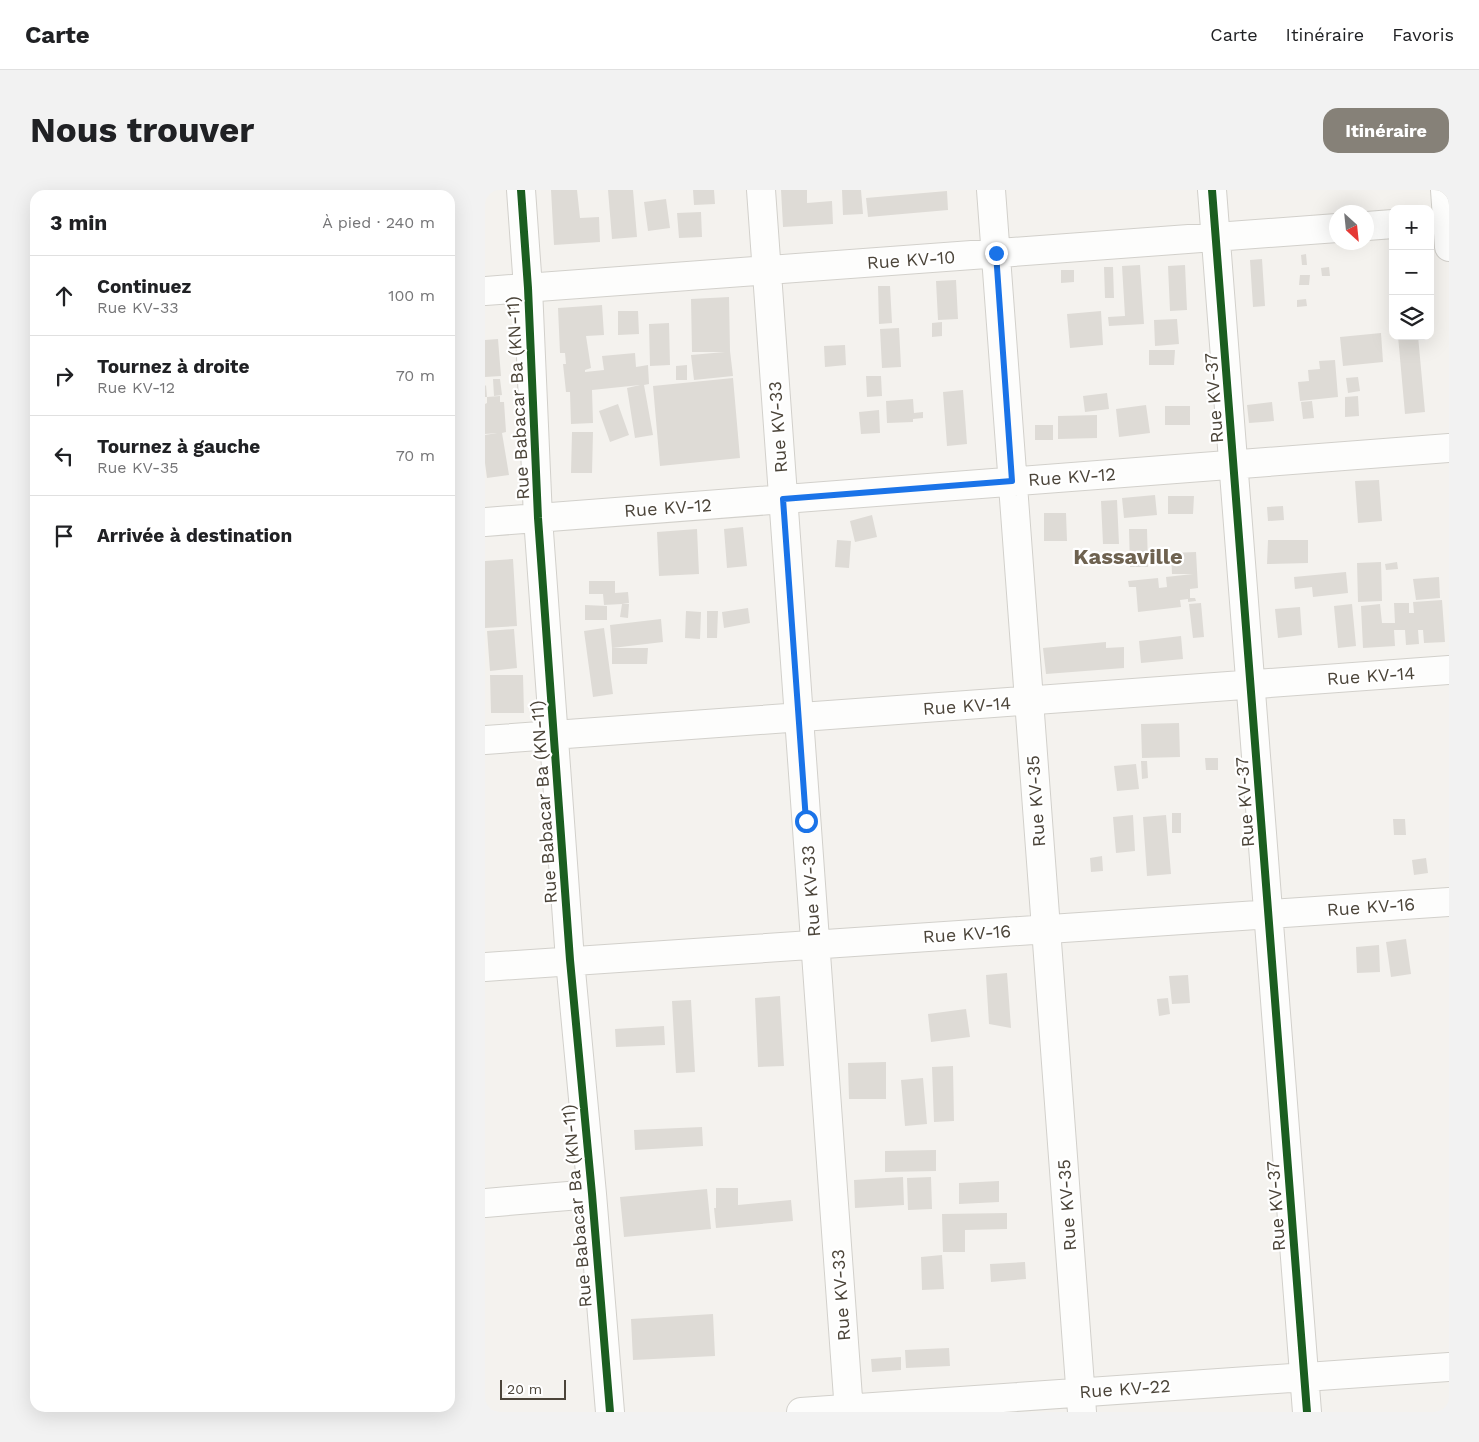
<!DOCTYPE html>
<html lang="fr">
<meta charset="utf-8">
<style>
:root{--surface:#fff;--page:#f2f2f2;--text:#202124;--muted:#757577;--line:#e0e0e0;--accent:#868178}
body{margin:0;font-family:"Work Sans",sans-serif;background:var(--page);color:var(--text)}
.controls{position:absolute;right:15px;top:15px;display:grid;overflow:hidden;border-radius:10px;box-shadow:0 5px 20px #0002}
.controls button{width:45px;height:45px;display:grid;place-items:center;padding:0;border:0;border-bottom:1px solid var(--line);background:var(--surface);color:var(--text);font:25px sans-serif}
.compass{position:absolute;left:844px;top:15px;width:45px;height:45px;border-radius:50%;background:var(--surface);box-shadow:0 5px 20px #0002;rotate:153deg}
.scale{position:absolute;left:15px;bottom:12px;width:66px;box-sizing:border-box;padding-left:5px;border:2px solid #4b4439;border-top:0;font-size:14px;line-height:18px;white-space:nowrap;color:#4b4439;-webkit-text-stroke:4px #fff;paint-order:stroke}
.stop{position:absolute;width:15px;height:15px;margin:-11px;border:4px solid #1a73e8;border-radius:50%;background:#fff}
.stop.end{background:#1a73e8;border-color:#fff;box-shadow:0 1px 5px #0008}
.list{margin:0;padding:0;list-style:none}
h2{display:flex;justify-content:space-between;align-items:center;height:65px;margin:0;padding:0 20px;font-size:21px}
h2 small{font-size:16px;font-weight:400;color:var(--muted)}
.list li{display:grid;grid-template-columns:32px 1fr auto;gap:15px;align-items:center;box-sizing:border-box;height:80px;padding:0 20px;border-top:1px solid var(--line)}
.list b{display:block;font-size:19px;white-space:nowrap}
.list p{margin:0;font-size:16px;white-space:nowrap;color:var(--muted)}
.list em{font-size:16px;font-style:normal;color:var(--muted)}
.icon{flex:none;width:28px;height:28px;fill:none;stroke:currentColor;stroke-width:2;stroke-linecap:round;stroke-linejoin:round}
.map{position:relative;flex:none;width:964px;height:1222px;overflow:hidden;border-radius:15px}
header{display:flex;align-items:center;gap:30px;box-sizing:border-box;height:70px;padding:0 25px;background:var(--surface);border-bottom:1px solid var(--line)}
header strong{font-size:24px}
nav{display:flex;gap:28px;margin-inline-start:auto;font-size:18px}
.intro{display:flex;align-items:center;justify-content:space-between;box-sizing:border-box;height:120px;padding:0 30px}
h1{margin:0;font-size:35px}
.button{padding:12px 22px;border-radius:15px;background:var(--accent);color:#fff;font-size:18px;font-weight:700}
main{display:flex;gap:30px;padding:0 30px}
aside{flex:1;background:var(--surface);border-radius:15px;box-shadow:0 5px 20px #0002}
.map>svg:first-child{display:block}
.building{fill:#dedbd6}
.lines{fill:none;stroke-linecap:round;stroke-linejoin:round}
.minor-casing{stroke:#d2d0cb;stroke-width:30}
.minor{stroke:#fdfdfc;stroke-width:28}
.cycleway-casing{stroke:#fff;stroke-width:11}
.cycleway{stroke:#1b5e20;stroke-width:8}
.route{stroke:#1a73e8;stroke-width:6}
.labels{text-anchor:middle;stroke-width:4.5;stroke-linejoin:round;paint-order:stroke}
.street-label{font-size:18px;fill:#4b4439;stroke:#fff}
.district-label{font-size:22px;font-weight:bold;fill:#6e6250;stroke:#fff}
</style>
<header>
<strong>Carte</strong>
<nav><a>Carte</a><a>Itinéraire</a><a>Favoris</a></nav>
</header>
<div class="intro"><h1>Nous trouver</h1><a class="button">Itinéraire</a></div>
<main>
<aside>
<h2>3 min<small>À pied · 240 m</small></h2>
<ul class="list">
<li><svg class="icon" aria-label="ahead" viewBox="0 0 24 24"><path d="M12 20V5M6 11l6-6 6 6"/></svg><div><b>Continuez</b><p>Rue KV-33</p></div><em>100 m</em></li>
<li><svg class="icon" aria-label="right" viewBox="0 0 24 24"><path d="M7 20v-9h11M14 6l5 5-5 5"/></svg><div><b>Tournez à droite</b><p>Rue KV-12</p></div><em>70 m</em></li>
<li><svg class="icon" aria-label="left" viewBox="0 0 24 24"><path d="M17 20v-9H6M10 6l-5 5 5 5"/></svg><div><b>Tournez à gauche</b><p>Rue KV-35</p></div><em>70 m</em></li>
<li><svg class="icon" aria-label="arrive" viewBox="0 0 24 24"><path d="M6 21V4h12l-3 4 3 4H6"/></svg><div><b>Arrivée à destination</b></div></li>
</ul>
</aside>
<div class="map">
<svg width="964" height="1222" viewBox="0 0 964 1222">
<rect width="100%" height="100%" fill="#f4f2ee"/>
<path class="building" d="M66 0H92L95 28 114 27 115 52 69 55Z
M123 0H148L152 47 127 49Z
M208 0H229L230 14 209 15Z
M296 0H322V13L347 11 348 34 298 37Z
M357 0H376L378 24 358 25Z
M462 1 463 20 383 27 381 8Z
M181 9 185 38 163 41 159 12Z
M216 22 217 47 194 48 192 23Z
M821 64 822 75H817L816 65Z
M777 69 780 116 768 117 765 70Z
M655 75 659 134 624 136 623 127 640 126 637 76Z
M700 75 702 120 685 121 683 76Z
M619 77H628L629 108H620Z
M844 77 845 86H837L836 78Z
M576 80H589V92L576 93Z
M815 85H825L824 95H814Z
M471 90 473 129 453 130 451 91Z
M393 96H405L407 133 394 134Z
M244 107 245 161 248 186 209 190 206 165 240 162H207L206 109Z
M821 109 822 116 812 117V110Z
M117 115 119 145 101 146 106 178 100 180V182L119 180 117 166 150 163 151 177 163 175 164 194 159 195 168 245 150 248 142 198 155 195 107 200 108 233 86 234 85 202H81L78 174H81L80 163H75L73 118Z
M133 121H153L154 144 133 145Z
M616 121 618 155 585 158 582 124Z
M692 129 694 154 670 156 669 130Z
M457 132V146L447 147V133Z
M184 133 185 175 165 176 164 134Z
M414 138 416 177 397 178 395 139Z
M896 143 898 172 858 176 855 147Z
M913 146H933L940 222 920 224Z
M13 149 16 186 0 187V150Z
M360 155 361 175 340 177 339 156Z
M664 160H690L689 175H664Z
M850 170 853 207 815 211 813 192 824 191 823 180 835 179 834 171Z
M202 175V190H191V176Z
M381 186H396L397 206 382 207Z
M873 187 875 201 863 203 861 188Z
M248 188 255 268 175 276 168 196Z
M8 189H15L17 205 9 206Z
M1 195 2 207 15 206V212H19L21 242 17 243 24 285 2 288 0 273V245L12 243 0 244V214L2 213V207H0V196Z
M478 200 482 254 462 256 458 202Z
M622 203 624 219 600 222 598 206Z
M873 206 874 226 860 227V207Z
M428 209 429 223 438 222V228L428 229V232L402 233 401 211Z
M827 211 829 228 818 229 816 212Z
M787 212 789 231 764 233 762 215Z
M133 214 144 245 125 252 114 221Z
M661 215 665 243 634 247 631 219Z
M680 216H705V235H680Z
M394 220 395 243 376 244 374 222Z
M612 225V248L573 249V226Z
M550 235H568V250H550Z
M87 242H108L107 283H86Z
M894 290 897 331 873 333 870 291Z
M670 305 672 325 639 328 637 308Z
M683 306H709L708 324H683Z
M632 310 634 354H618L616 311Z
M798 316 799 330 783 331 782 317Z
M559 323H581L582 351H559Z
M387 325 392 347 370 352 365 331Z
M258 337 262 376 242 378 239 339Z
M212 339 214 384 174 386 172 342Z
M644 339H662L663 377H645Z
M352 350 366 351 364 378 350 377Z
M783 350H823V373L782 374Z
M711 362 713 398 705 399V408H710L711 411 703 412V409L695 410 696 417 653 422 651 397H644L643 391 673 388 674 398 682 397 681 387 708 384H687L686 363Z
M28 369 32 436 0 438V371Z
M896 372 897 411 873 412 872 373Z
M912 372 913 379 901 380 900 374Z
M861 382 863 403 828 407 827 397 810 399 809 387Z
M954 387 955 408 931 410 928 389Z
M104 391H130V403L143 402 144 413 137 414H144L143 428 135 427 137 414 119 415 118 404H104Z
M957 410 960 452 939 453 938 440H933L934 454 921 455 920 440H909L910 456 878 458 876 416 895 414 897 433H910L909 413H924V423H929L928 412Z
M716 413 719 447 708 448 704 414Z
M867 414 871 456 853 458 849 416Z
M100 415 122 416V430H100Z
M815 417 817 445 793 448 790 419Z
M263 418 265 433 239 438 237 422Z
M201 421 216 422 215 449 200 448Z
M222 421H233L232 448H222Z
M176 429 178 452 127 458 125 435Z
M119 438 128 504 108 507 99 441Z
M29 439 32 478 5 481 2 441Z
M696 446 698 469 656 473 654 451Z
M621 452V458L639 457V478L561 484 558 458Z
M127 458H163L162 474H127Z
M5 485H38L39 523H6Z
M694 533 695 567 657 568 656 534Z
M720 568H733V580H721Z
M656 571H662L663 588 657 589Z
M651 574 654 599 632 601 629 576Z
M687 623H696V643H687Z
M648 625 650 661 631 663 628 627Z
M681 625 686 684 662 686 658 627Z
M908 629H920L921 645H909Z
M617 666 618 681 606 682 605 668Z
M941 668 943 683 929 685 927 670Z
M921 749 926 784 906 787 901 752Z
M894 755 895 782 872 783 871 757Z
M522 783 526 838 504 834 501 785Z
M703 785 705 813 687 814 684 786Z
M295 806 299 876 273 877 270 808Z
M683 808 685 824 674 826 672 809Z
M206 810 210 882 191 883 187 811Z
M481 819 485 847 446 852 443 824Z
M179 836 180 855 131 857 130 839Z
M401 872V909H364L363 873Z
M468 876 469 931 449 932 447 877Z
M438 888 442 934 420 936 416 890Z
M217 937 218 956 150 960 149 940Z
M451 960V981L400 982V961Z
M418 987 419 1015 370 1018 369 990Z
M446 987 447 1019 423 1020 422 988Z
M514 991V1012L474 1014V993Z
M231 998H253V1015L306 1010 308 1031 231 1038 229 1018H231Z
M222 999 226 1039 139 1047 135 1007Z
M522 1023V1039L480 1040V1062H458L457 1024Z
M457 1065 459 1099 437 1100 436 1067Z
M540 1072 541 1089 506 1092 505 1074Z
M228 1124 230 1166 148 1170 146 1129Z
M464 1158 465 1176 421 1178 420 1160Z
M416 1167V1180L387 1182 386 1169Z"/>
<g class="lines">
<g class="minor-casing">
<path id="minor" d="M36 0 43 98 53 328 85 770 107 1004 125 1222
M276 0 364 1222
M506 0 597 1222
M727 0 822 1222
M960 0 964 57
M882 36 908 34
M0 101 852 38
M0 332 964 258
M0 550 964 480
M0 777 964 712
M0 1013 107 1004
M316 1222 964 1177"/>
</g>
<use href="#minor" class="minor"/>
<g class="cycleway-casing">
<path id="cycleway" d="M36 0 43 98 53 328 85 770 107 1004 125 1222
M727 0 822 1222"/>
</g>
<use href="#cycleway" class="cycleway"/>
</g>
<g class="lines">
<path class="route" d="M321 631 298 309 527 291 511 63"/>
</g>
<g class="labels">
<g class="street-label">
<text transform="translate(426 70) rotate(-4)" y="6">Rue KV-10</text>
<text transform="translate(33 208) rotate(-93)" y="6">Rue Babacar Ba (KN-11)</text>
<text transform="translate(729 208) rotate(-94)" y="6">Rue KV-37</text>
<text transform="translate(293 237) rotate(-94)" y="6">Rue KV-33</text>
<text transform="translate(587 287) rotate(-4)" y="6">Rue KV-12</text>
<text transform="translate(183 318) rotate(-4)" y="6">Rue KV-12</text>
<text transform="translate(886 486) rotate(-4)" y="6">Rue KV-14</text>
<text transform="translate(482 516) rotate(-4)" y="6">Rue KV-14</text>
<text transform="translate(551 611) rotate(-94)" y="6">Rue KV-35</text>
<text transform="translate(59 612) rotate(-94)" y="6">Rue Babacar Ba (KN-11)</text>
<text transform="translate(760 612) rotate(-94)" y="6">Rue KV-37</text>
<text transform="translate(326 701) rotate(-94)" y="6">Rue KV-33</text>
<text transform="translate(886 717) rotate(-4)" y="6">Rue KV-16</text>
<text transform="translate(482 744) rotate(-4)" y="6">Rue KV-16</text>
<text transform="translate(582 1015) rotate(-94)" y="6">Rue KV-35</text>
<text transform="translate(92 1016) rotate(-95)" y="6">Rue Babacar Ba (KN-11)</text>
<text transform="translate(791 1016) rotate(-94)" y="6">Rue KV-37</text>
<text transform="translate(356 1105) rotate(-94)" y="6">Rue KV-33</text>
<text transform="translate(640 1199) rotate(-4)" y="6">Rue KV-22</text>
</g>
<g class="district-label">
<text x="643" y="374">Kassaville</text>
</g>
</g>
</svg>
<div class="controls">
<button>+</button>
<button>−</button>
<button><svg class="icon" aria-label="layers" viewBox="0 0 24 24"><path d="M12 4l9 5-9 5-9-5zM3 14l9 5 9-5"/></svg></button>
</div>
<svg class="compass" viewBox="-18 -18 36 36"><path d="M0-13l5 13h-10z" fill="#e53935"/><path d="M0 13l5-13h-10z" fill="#757577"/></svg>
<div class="scale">20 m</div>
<div class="stop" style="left:321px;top:631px"></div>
<div class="stop end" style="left:511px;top:63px"></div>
</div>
</main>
